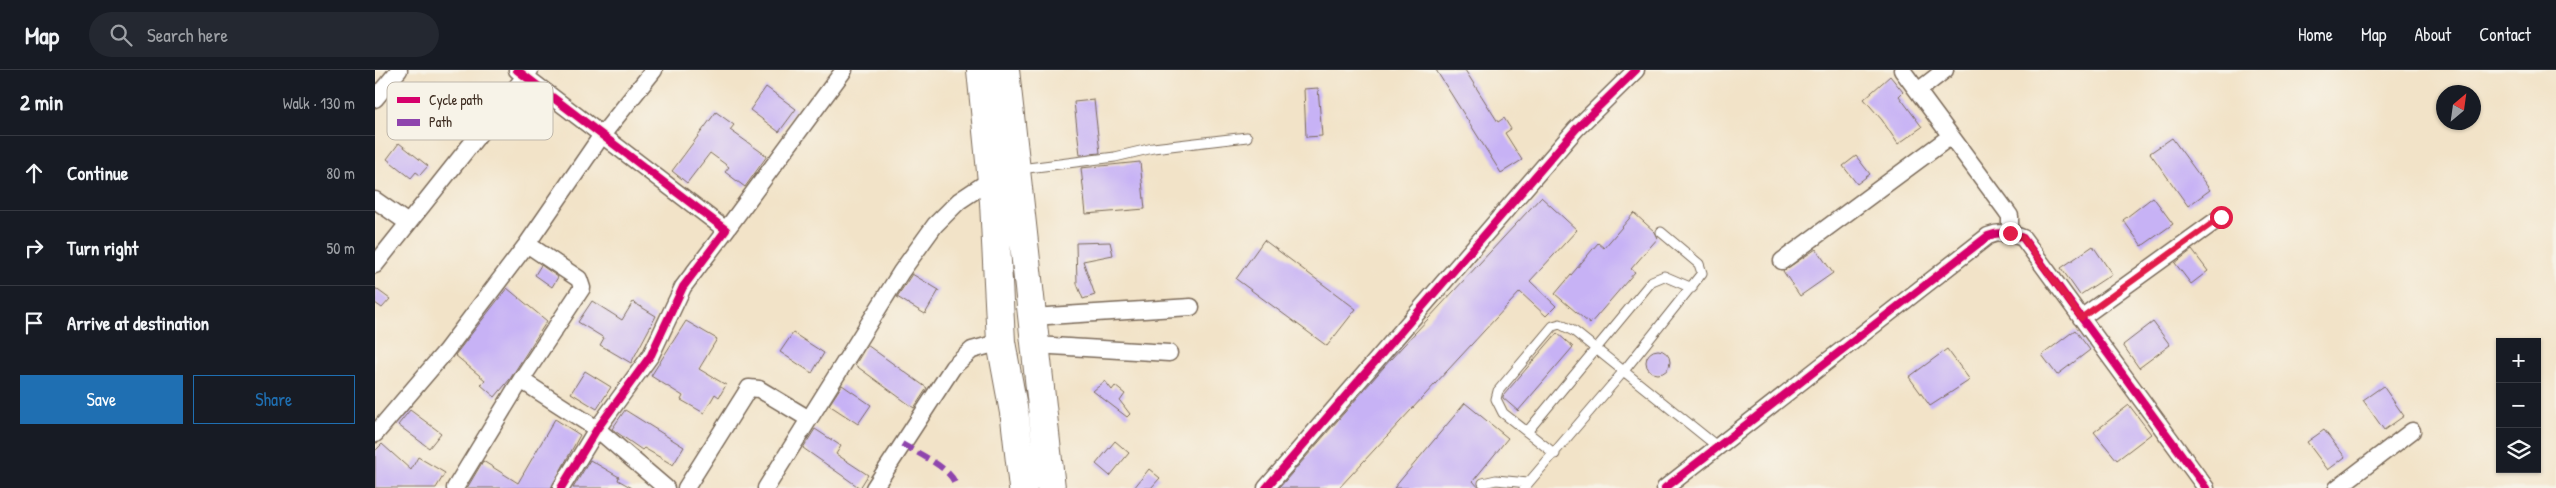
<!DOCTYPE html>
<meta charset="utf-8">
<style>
:root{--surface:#171b24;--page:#242831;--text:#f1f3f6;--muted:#9ea1a6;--line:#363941;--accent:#1f6fb2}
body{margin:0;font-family:"Patrick Hand",sans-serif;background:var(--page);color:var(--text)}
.controls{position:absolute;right:15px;bottom:15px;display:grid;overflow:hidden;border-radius:0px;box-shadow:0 1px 4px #0004}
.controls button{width:45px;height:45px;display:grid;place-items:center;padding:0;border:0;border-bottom:1px solid var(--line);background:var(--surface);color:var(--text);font:25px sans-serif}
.compass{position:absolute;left:2061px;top:15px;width:45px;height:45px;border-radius:50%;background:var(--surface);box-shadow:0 1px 4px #0004;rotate:29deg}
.stop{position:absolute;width:15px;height:15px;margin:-11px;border:4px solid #e11d48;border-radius:50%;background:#fff}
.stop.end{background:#e11d48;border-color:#fff;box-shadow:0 1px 5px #0008}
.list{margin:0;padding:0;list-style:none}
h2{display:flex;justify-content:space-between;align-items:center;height:65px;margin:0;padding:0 20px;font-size:21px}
h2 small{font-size:16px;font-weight:400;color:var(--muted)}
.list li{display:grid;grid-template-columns:32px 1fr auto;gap:15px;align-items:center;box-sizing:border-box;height:75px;padding:0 20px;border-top:1px solid var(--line)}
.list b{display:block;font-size:19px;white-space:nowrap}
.list em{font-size:16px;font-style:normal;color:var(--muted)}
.actions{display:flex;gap:10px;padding:15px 20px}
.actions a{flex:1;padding:11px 0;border:1px solid var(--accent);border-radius:0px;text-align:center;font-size:18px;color:var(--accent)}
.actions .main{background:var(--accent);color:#fff}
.icon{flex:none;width:28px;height:28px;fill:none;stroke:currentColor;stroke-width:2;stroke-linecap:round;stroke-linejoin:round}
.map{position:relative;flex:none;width:2181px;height:418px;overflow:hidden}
header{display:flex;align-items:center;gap:30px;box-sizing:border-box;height:70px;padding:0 25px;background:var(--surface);border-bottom:1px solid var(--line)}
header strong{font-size:24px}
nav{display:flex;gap:28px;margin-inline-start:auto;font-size:18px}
.search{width:350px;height:45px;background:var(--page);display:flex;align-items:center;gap:12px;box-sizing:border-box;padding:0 18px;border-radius:28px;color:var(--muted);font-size:19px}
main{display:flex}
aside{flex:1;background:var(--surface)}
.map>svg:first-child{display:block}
.building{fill:#c7b2f5}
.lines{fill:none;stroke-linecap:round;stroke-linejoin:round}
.service-casing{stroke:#7b6b5a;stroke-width:11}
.minor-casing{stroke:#7b6b5a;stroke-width:19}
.trunk-casing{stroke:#7b6b5a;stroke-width:30}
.service{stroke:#fff;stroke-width:9}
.minor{stroke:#fff;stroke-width:16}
.trunk{stroke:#fff;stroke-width:28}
.quiet{stroke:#8e44ad;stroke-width:6;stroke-dasharray:12 6;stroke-linecap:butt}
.cycleway-casing{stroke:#f7f3e8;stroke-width:11}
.cycleway{stroke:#d6006c;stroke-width:8}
.route{stroke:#e11d48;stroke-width:6}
.key{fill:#f7f3e8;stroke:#bfb7ab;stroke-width:1}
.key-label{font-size:14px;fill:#3b2a1e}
</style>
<header>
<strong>Map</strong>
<div class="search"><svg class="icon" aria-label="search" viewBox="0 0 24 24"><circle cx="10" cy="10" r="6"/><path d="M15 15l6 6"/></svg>Search here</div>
<nav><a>Home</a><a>Map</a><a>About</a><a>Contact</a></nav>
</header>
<main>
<aside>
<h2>2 min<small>Walk · 130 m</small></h2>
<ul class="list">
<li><svg class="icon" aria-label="ahead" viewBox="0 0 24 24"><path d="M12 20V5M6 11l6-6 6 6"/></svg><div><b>Continue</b></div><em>80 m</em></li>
<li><svg class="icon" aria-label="right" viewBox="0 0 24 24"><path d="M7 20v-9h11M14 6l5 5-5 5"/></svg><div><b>Turn right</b></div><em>50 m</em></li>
<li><svg class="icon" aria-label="arrive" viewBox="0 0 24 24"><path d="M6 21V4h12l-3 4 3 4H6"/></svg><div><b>Arrive at destination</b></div></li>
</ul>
<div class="actions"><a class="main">Save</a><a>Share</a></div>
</aside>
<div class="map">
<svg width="2181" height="418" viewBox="0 0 2181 418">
<rect width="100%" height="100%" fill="#f7f3e8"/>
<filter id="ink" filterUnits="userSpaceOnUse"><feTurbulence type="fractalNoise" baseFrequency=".02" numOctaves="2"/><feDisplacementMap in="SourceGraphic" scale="10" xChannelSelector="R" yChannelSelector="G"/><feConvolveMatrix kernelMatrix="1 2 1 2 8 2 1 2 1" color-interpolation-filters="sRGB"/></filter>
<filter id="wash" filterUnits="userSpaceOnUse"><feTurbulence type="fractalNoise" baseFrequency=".0096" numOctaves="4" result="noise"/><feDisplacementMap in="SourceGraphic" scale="20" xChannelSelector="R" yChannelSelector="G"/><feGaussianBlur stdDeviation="1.12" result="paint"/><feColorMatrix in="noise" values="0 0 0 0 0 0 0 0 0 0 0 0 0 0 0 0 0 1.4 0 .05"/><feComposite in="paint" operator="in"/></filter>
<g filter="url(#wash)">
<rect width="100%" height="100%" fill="#f2e3c8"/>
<g id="blocks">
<path class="building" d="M1061 0H1090L1123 52 1129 48 1136 59 1130 63 1147 90 1126 103Z
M1515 6 1528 22 1524 26 1547 57 1523 74 1507 50 1489 29Z
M391 17 421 39 404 62 375 40Z
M943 18 947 66 931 67 929 19Z
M719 30 725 83 705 85 699 32Z
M341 42 359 55 355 60 392 86 370 117 350 102 354 97 335 83 312 113 297 101Z
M1797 68 1835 120 1813 136 1775 83Z
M24 73 53 96 45 105 41 102 36 108 12 89Z
M1481 86 1495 104 1482 114 1468 96Z
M765 92 770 139 711 144 706 98Z
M1166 127 1202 160 1155 211 1181 236 1171 246 1145 222 964 418H904L1015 290Z
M1778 127 1798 154 1767 176 1748 150Z
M1259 143 1280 162 1283 168 1256 199 1260 202 1215 254 1180 224 1223 173 1229 178Z
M889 170 981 239 952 276 861 209Z
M735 172 738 185 708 191 720 225 708 229 702 214 701 173Z
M1718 176 1737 204 1705 225 1686 198Z
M1441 179 1458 203 1425 226 1408 201Z
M1817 180 1833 201 1816 214 1800 193Z
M166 195 183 207 177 217 160 205Z
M537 204 564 220 550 244 522 227Z
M0 218 15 229 7 238 0 233Z
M132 218 172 251 135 309 120 327 106 315 110 310 80 285Z
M217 231 247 250 258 232 281 246 256 293 225 275 229 268 203 252Z
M311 251 342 269 324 299 351 315 344 327 340 324 329 343 306 330 308 326 276 306Z
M1778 252 1795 275 1764 298 1748 275Z
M1700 260 1715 280 1682 305 1667 285Z
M418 263 449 283 437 303 405 282Z
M1182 263 1198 277 1143 341 1128 328V326Z
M492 275 552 318 539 338 480 295Z
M1572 279 1595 310 1555 336 1534 307Z
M1271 292a12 12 0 1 1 24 0a12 12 0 1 1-24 0Z
M210 301 236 317 222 339 196 323Z
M730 311 737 320 740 316 750 324 745 331 755 344 752 347 718 321Z
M467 315 496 335 483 354 454 335Z
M2008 316 2029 346 2009 360 1988 330Z
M1090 333 1133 368 1098 411 1104 418H1019Z
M1754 335 1776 364 1742 390 1719 362Z
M35 340 66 363 54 378 23 355Z
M250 340 309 377 298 395 269 378 267 380 237 359Z
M180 349 205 365 176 418H92L108 391 143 413Z
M440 359 466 376 461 384 493 405 485 418 428 378Z
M1949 360 1970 387 1953 400 1932 372Z
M740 371 754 383 735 406 721 394Z
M7 374 36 400 43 387 70 403 61 418H0V381Z
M215 390 244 407 243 410 257 418H198Z
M774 399 785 408 776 418H759Z"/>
</g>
</g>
<g filter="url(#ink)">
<use href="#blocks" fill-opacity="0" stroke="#7b6b5a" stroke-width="1"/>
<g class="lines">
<g class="service-casing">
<path id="service" d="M645 99 740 87 778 78 872 67
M1152 362 1277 211 1289 206 1317 218
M1180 384 1128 343 1121 329 1123 321 1178 256 1185 254 1200 262 1343 377
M1108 413 1121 410 1153 413
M1149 418 1248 302 1327 203 1324 194 1286 162"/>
</g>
<g class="minor-casing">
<path id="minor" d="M142 0 351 160 308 217 276 285 222 359 186 418
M1527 0 1630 139 1635 146V163
M1543 21 1570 0
M0 29 24 0
M0 130 33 153
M351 160 469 0
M1407 191 1576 66
M0 195 155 0
M657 247 816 237
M1706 248 1846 147
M660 275 794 283
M146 310 222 359 291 418
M0 364 70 282 152 174 227 65 279 0
M80 418 146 310 207 218 204 209 152 174
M311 418 374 318 384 319 434 349
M391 418 526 202 560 155 584 131 617 109
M499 418 578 297 597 280 626 272
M891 418 1201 59 1261 0
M1290 418 1613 166C1626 161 1635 163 1648 168L1831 418
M1962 418 2037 361"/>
</g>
<g class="trunk-casing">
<path id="trunk" d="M606 0 619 132 626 272 640 348 648 418
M630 0 676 418"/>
</g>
<use href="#service" class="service"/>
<use href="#minor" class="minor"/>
<use href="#trunk" class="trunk"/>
<path class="quiet" d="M527 374C542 383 581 400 581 418"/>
<g class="cycleway-casing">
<path id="cycleway" d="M142 0 351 160 308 217 276 285 222 359 186 418
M891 418 1201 59 1261 0
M1290 418 1613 166C1626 161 1635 163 1648 168L1831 418"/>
</g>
<use href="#cycleway" class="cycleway"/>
</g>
</g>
<g class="lines" filter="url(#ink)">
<path class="route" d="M1635 163 1648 168 1706 248 1846 147"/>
</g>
<rect x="12" y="12" width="166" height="58" rx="8" class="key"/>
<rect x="22" y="27" width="23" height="6" fill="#d6006c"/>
<rect x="22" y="49" width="23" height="7" fill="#8e44ad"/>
<g class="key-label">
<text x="54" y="35">Cycle path</text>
<text x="54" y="57">Path</text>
</g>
</svg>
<div class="controls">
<button>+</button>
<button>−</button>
<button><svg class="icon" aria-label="layers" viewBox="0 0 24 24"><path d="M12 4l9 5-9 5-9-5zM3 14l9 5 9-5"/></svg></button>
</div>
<svg class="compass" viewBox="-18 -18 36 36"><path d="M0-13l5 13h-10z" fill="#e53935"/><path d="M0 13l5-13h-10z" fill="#9ea1a6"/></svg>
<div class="stop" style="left:1846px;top:147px"></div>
<div class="stop end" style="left:1635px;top:163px"></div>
</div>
</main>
